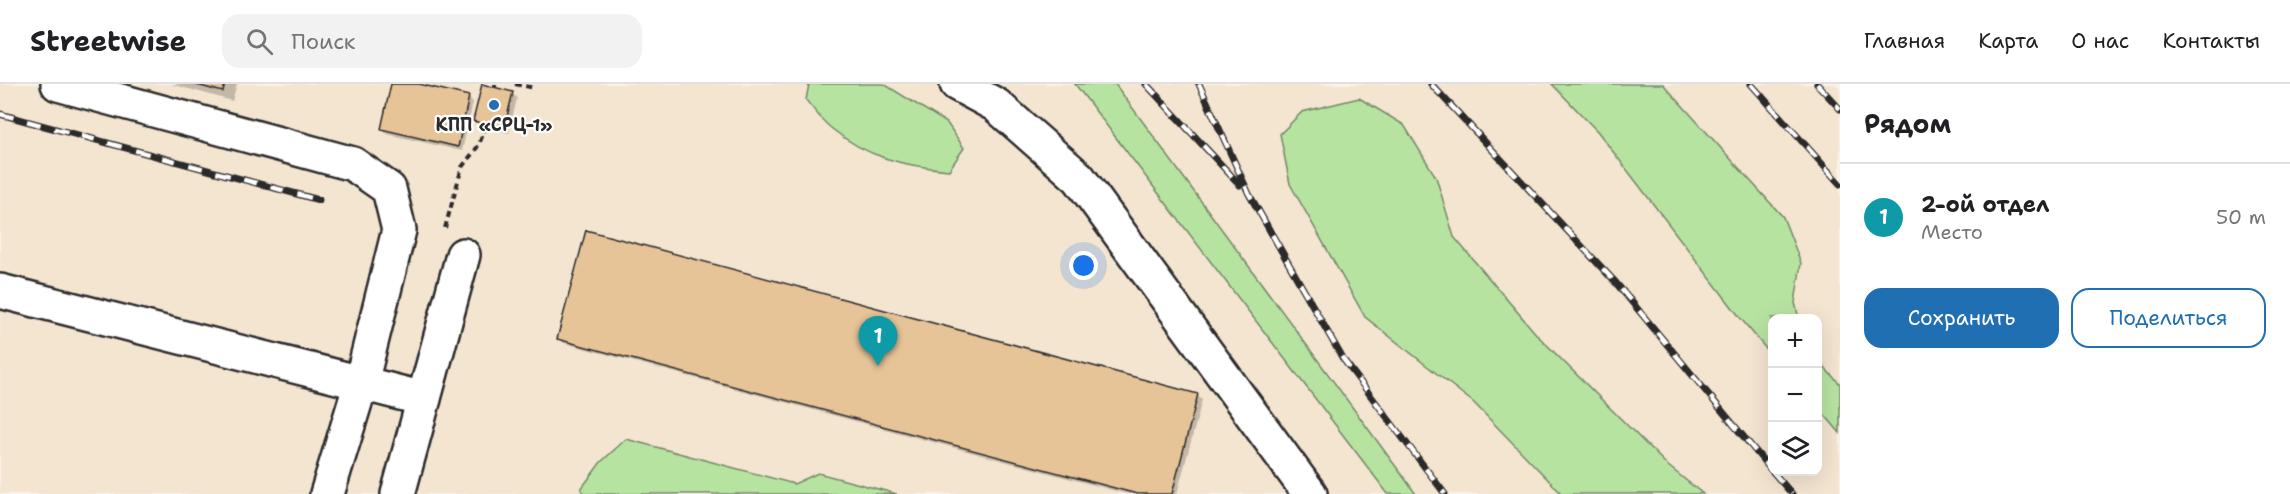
<!DOCTYPE html>
<html lang="ru">
<meta charset="utf-8">
<style>
:root{--surface:#fff;--page:#f2f2f2;--text:#202124;--muted:#757577;--line:#e0e0e0;--accent:#1f6fb2}
body{margin:0;font-family:"Shantell Sans",sans-serif;background:var(--page);color:var(--text)}
.controls{position:absolute;right:18px;bottom:18px;display:grid;overflow:hidden;border-radius:12px;box-shadow:0 6px 24px #0002}
.controls button{width:54px;height:54px;display:grid;place-items:center;padding:0;border:0;border-bottom:2px solid var(--line);background:var(--surface);color:var(--text);font:30px sans-serif}
.you{position:absolute;left:1084px;top:182px;width:21px;height:21px;margin:-15px;border:4px solid #fff;border-radius:50%;background:#1a73e8;box-shadow:0 0 0 9px #1a73e833}
.badge{display:grid;place-items:center;width:39px;height:39px;border-radius:50%;background:var(--accent);color:#fff;font-size:20px;font-weight:700}
.pin{position:absolute;translate:-50% -50px;filter:drop-shadow(0 2px 3px #0008)}
.pin::after{content:'';position:absolute;top:32px;width:21px;height:18px;background:inherit;clip-path:polygon(0 0,100% 0,50% 100%)}
.list{margin:0;padding:0;list-style:none}
h2{display:flex;justify-content:space-between;align-items:center;height:78px;margin:0;padding:0 24px;font-size:26px}
h2 small{font-size:20px;font-weight:400;color:var(--muted)}
.list li{display:grid;grid-template-columns:39px 1fr auto;gap:18px;align-items:center;box-sizing:border-box;height:108px;padding:0 24px;border-top:2px solid var(--line)}
.list b{display:block;font-size:22px;white-space:nowrap}
.list p{margin:0;font-size:20px;white-space:nowrap;color:var(--muted)}
.list em{font-size:20px;font-style:normal;color:var(--muted)}
.actions{display:flex;gap:12px;padding:18px 24px}
.actions a{flex:1;padding:14px 0;border:2px solid var(--accent);border-radius:18px;text-align:center;font-size:21px;color:var(--accent)}
.actions .main{background:var(--accent);color:#fff}
.icon{flex:none;width:33px;height:33px;fill:none;stroke:currentColor;stroke-width:2;stroke-linecap:round;stroke-linejoin:round}
.map{position:relative;flex:none;width:1840px;height:410px;overflow:hidden}
header{display:flex;align-items:center;gap:36px;box-sizing:border-box;height:84px;padding:0 30px;background:var(--surface);border-bottom:2px solid var(--line)}
header strong{font-size:28px}
nav{display:flex;gap:33px;margin-inline-start:auto;font-size:21px}
.search{width:420px;height:54px;background:var(--page);display:flex;align-items:center;gap:15px;box-sizing:border-box;padding:0 21px;border-radius:18px;color:var(--muted);font-size:22px}
main{display:flex}
aside{flex:1;background:var(--surface)}
.map>svg:first-child{display:block}
.built{fill:#f4e5d1;fill-rule:evenodd}
.green{fill:#b7e3a1;stroke:#718766;stroke-width:1.5}
.shadow{fill:#0003}
.building{fill:#e6c498;stroke:#2b2b2b;stroke-width:1.5}
.lines{fill:none;stroke-linecap:round;stroke-linejoin:round}
.minor-casing{stroke:#2b2b2b;stroke-width:38}
.path{stroke:#2b2b2b;stroke-width:4;stroke-dasharray:6 4.5;stroke-linecap:butt}
.minor{stroke:#fff;stroke-width:33}
.rail-casing{stroke:#2b2b2b;stroke-width:7}
.rail{stroke:#fff;stroke-width:4.5;stroke-dasharray:14;stroke-linecap:butt}
.poi-dot{fill:#1f6fb2;stroke:#fff;stroke-width:2}
.labels{text-anchor:middle;stroke-width:4.5;stroke-linejoin:round;paint-order:stroke}
.poi-label{font-size:18px;font-weight:bold;fill:#2b2b2b;stroke:#fff}
</style>
<header>
<strong>Streetwise</strong>
<div class="search"><svg class="icon" aria-label="search" viewBox="0 0 24 24"><circle cx="10" cy="10" r="6"/><path d="M15 15l6 6"/></svg>Поиск</div>
<nav><a>Главная</a><a>Карта</a><a>О нас</a><a>Контакты</a></nav>
</header>
<main>
<div class="map">
<svg width="1840" height="410" viewBox="0 0 1840 410">
<rect width="100%" height="100%" fill="#faf3ea"/>
<filter id="ink" filterUnits="userSpaceOnUse"><feTurbulence type="fractalNoise" baseFrequency=".0167" numOctaves="2"/><feDisplacementMap in="SourceGraphic" scale="12" xChannelSelector="R" yChannelSelector="G"/><feConvolveMatrix kernelMatrix="1 2 1 2 8 2 1 2 1" color-interpolation-filters="sRGB"/></filter>
<g filter="url(#ink)">
<path class="built" d="M0 0H1836L1840 4V410H0ZM1772 234H1818V388H1772Z"/>
<path class="green" d="M809 0H884L947 39 964 64 949 86C905 82 867 74 831 44 822 37 814 26 806 16Z
M1075 0H1115L1416 410H1388Z
M1552 0H1663L1783 133 1801 179 1795 219 1799 234H1772V272L1742 236 1598 48Z
M1359 14 1404 41 1436 93 1454 153 1537 251 1667 381 1703 410H1562L1474 319 1365 233 1290 100 1280 50 1302 28Z
M1818 277 1840 300V349L1818 323Z
M626 355 794 400 818 389 897 410H584L581 405 601 378Z"/>
<path class="shadow" d="M171 0H237L232 17Z
M393 0H413L468 13 473 18 462 67 387 50 382 45Z
M512 9 517 14 509 49 480 42 475 37Z
M559 254 1197 311 1202 316 1177 410H1127L564 259Z"/>
<path class="building" d="M193 0H225L223 8Z
M391 0H419L469 12 458 63 381 45Z
M482 0 513 8 504 45 473 37Z
M586 146 1198 310 1172 410H1137L557 255Z"/>
<g class="lines">
<g class="minor-casing">
<path id="minor" d="M58 0 353 80 389 105 399 146 361 299 327 410
M957 0 996 21 1079 94 1310 410
M0 207 424 315
M398 410 463 171"/>
</g>
<path class="path" d="M515 0 535 4
M495 3V0
M445 144 462 83 479 61 486 40"/>
<use href="#minor" class="minor"/>
<g class="rail-casing">
<path id="rail" d="M1146 0 1240 101
M1199 0 1249 110 1343 275 1445 410
M1431 0 1616 199 1772 387
M1751 0 1840 100
M1817 0 1840 25
M0 30 319 116
M1773 388 1792 410"/>
</g>
<use href="#rail" class="rail"/>
</g>
</g>
<circle class="poi-dot" cx="494" cy="21" r="6"/>
<g class="labels">
<g class="poi-label">
<text x="494" y="47">КПП «СРЦ-1»</text>
</g>
</g>
</svg>
<div class="controls">
<button>+</button>
<button>−</button>
<button><svg class="icon" aria-label="layers" viewBox="0 0 24 24"><path d="M12 4l9 5-9 5-9-5zM3 14l9 5 9-5"/></svg></button>
</div>
<div class="you"></div>
<div class="pin badge" style="left:878px;top:282px;background:#0f9aa8">1</div>
</div>
<aside>
<h2>Рядом<small></small></h2>
<ul class="list">
<li><span class="badge" style="background:#0f9aa8">1</span><div><b>2-ой отдел</b><p>Место</p></div><em>50 m</em></li>
</ul>
<div class="actions"><a class="main">Сохранить</a><a>Поделиться</a></div>
</aside>
</main>
